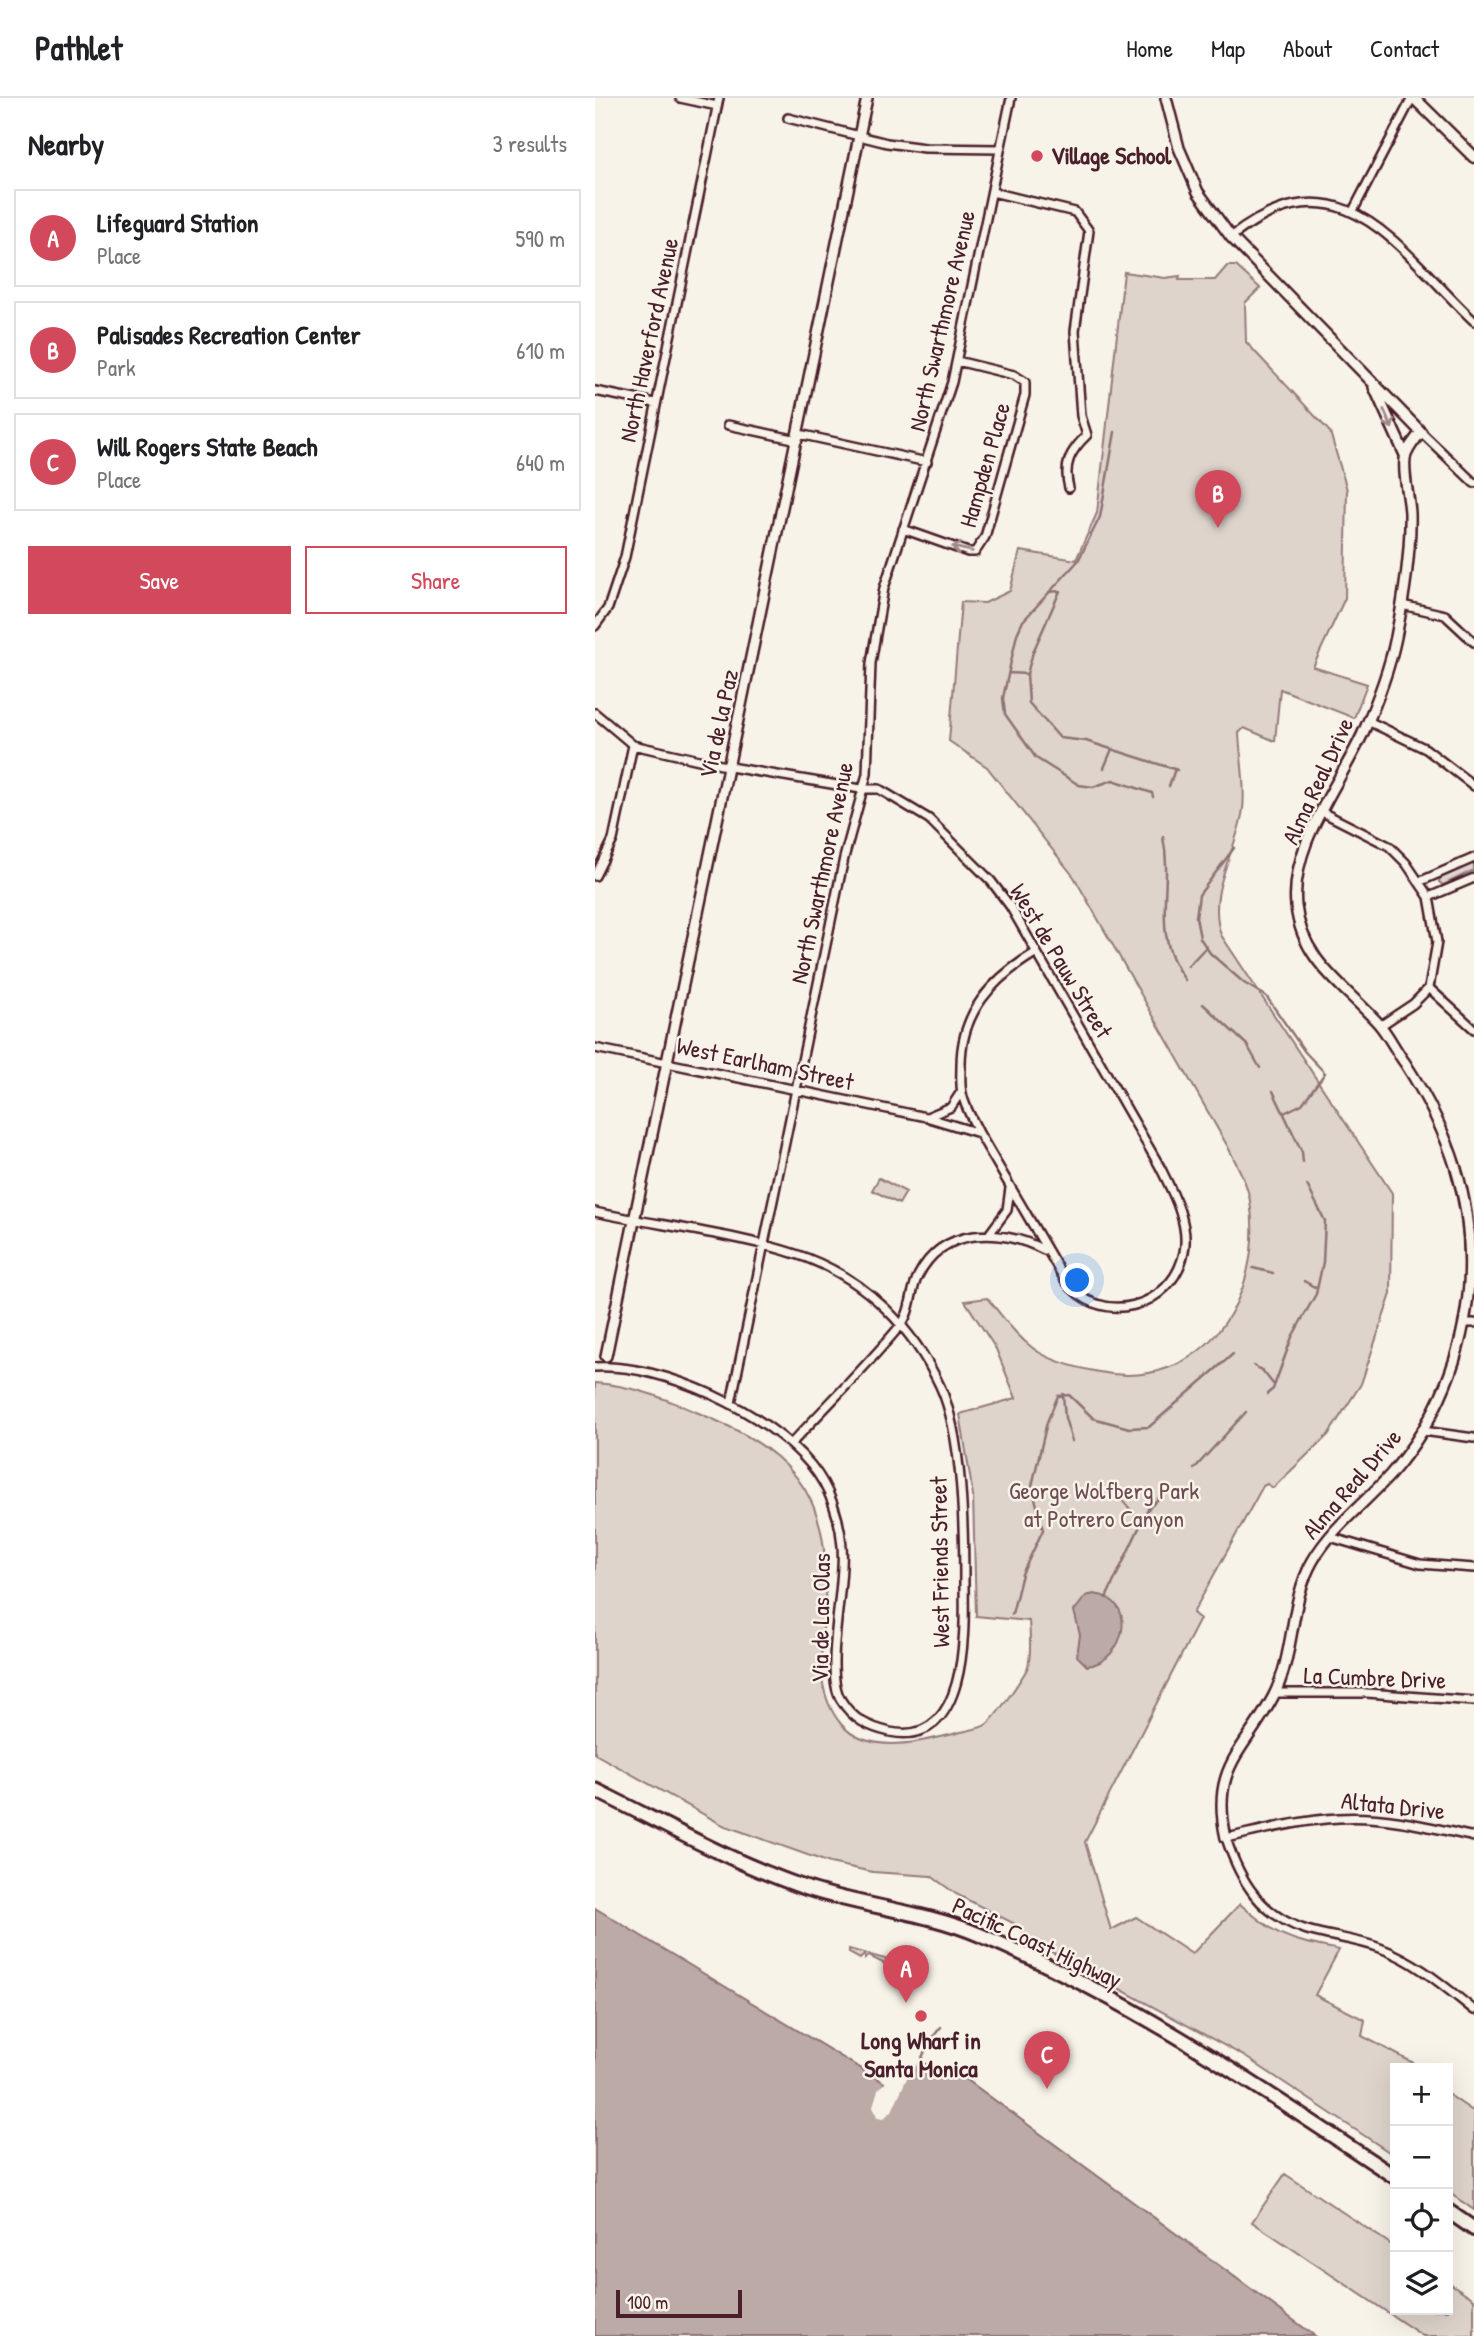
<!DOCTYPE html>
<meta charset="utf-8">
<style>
:root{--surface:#fff;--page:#f6f6f6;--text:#202124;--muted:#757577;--line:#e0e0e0;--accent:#d1495b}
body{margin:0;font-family:"Patrick Hand",sans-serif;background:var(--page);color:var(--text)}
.controls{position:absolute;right:21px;bottom:21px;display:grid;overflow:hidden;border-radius:0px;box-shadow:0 7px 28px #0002}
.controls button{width:63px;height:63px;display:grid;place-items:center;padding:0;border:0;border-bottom:2px solid var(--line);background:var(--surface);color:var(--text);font:35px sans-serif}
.scale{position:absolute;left:21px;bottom:18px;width:126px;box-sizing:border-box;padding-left:7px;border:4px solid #4a1f2b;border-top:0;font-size:19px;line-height:24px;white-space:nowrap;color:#4a1f2b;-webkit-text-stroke:5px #f7f3e8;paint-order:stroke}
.you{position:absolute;left:483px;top:1183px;width:24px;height:24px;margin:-18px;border:5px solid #fff;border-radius:50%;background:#1a73e8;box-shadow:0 0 0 10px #1a73e833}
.badge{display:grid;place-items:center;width:46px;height:46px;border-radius:50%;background:var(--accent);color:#fff;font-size:23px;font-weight:700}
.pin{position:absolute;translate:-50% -58px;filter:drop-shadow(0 2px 4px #0008)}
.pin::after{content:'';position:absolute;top:37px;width:24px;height:21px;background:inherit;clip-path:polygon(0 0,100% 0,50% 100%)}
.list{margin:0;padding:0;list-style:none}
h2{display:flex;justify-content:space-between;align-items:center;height:91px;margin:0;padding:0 28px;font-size:30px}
h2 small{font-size:23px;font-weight:400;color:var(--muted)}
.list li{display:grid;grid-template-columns:46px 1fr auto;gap:21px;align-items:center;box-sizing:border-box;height:98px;margin:0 14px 14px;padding:0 14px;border:2px solid var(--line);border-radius:0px}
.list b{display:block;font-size:26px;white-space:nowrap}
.list p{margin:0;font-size:23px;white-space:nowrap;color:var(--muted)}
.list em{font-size:23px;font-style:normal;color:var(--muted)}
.actions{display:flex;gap:14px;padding:21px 28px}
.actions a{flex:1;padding:16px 0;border:2px solid var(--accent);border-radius:0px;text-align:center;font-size:24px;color:var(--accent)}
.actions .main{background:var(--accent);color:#fff}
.icon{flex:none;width:38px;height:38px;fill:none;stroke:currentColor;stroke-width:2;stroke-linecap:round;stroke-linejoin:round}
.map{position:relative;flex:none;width:879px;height:2238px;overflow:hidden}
header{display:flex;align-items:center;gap:42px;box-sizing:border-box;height:98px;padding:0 35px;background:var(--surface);border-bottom:2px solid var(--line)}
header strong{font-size:33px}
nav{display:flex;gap:38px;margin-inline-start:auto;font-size:24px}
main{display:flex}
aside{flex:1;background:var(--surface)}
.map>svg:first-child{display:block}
.green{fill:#ded4cc;stroke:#947a7c;stroke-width:2}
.water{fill:#bcaaa7;stroke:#8e7275;stroke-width:2}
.pier{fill:#f7f3e8}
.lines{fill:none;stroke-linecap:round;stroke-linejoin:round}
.stream{stroke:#8e7275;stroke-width:2.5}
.minor-casing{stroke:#4a1f2b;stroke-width:12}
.tertiary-casing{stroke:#4a1f2b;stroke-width:14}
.secondary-casing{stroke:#4a1f2b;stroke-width:15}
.trunk-casing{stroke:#4a1f2b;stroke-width:18}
.minor{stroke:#f7f3e8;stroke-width:7}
.tertiary{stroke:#f7f3e8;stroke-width:9}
.secondary{stroke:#f7f3e8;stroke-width:10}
.trunk{stroke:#f7f3e8;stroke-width:12}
.oneway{stroke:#a0898a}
.poi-dot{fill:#d1495b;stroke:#f7f3e8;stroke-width:2.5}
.labels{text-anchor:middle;stroke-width:5;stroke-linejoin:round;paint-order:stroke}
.poi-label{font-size:24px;font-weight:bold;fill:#4a1f2b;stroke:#f7f3e8;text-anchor:start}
.street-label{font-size:24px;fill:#4a1f2b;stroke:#f7f3e8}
.park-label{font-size:24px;fill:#6f4c53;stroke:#f7f3e8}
</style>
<header>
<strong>Pathlet</strong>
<nav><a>Home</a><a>Map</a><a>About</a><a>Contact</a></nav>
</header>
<main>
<aside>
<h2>Nearby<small>3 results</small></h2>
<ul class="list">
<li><span class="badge">A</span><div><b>Lifeguard Station</b><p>Place</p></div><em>590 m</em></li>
<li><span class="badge">B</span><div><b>Palisades Recreation Center</b><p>Park</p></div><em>610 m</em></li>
<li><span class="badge">C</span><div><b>Will Rogers State Beach</b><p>Place</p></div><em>640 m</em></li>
</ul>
<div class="actions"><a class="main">Save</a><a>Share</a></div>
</aside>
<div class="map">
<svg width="879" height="2238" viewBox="0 0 879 2238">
<rect width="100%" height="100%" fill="#f7f3e8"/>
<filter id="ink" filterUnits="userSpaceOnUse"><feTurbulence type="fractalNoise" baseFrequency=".0143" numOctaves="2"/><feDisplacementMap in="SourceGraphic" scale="14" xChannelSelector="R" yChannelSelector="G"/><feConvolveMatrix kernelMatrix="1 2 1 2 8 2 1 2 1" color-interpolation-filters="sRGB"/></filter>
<g filter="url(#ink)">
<path class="green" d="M632 168H641L665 190 650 205 651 244 735 334 752 392 750 500 718 569 772 586 759 620 685 591 680 643 649 630 644 635C645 659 651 687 648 711 642 755 611 792 626 837L797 1095 796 1196 766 1286 733 1337 678 1390 672 1386 668 1388 598 1515 605 1521 490 1744 516 1832 541 1819 597 1856 645 1806C685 1841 693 1841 744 1852L720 1897 770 1922 767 1938 828 1970H800V2058L649 1958 438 1844 420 1826 361 1796 336 1778 278 1774 235 1765 128 1727 0 1656V1285C42 1287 82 1306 120 1322 223 1367 238 1425 228 1531 225 1565 223 1598 246 1626 273 1659 332 1643 366 1634 373 1632 386 1631 392 1626 400 1621 427 1580 432 1571 437 1559 435 1536 434 1523L381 1518 378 1397 365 1316 421 1300 401 1251 370 1203 392 1200C407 1217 420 1237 439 1251 457 1264 482 1270 504 1274 609 1295 670 1198 655 1103 652 1083 641 1066 633 1049L479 779 392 669 354 643 366 504 390 505 415 493 425 453 481 462 502 415 529 174 570 180 585 178 584 182H620Z
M879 764V772L848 787 844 784 845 780Z
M284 1080 311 1094 304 1106 277 1092Z
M254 1851 301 1864 295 1873 290 1870 292 1867 274 1858 270 1861V1856L265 1861 254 1855Z
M853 1996 879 2014V2112L853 2094Z
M690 2076 800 2149V2212H853V2184L879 2201V2238H828L657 2124Z"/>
<path class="water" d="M499 1496C545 1501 530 1564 492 1568L482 1558 485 1537 479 1513 491 1498Z
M0 1810 293 1987 317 1962 364 1976 720 2238H0Z"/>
<path class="pier" d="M315 1960 326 1961 311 1982 297 2013 289 2020 282 2019 278 2008 283 1992Z"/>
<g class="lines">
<path class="stream" d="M520 334 505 419 483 463 428 523 422 536 408 600 410 616 441 660 484 687 498 689 518 682 557 695 558 699
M454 494 465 493 438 554 432 576 434 605 465 640 491 643 582 672
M414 575 432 576
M509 670 517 651
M574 688 580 671
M568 739C579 790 554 833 590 882
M639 750 604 797 601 819 605 840 615 855 649 885 671 898 710 954 730 975 707 1006 689 1015
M593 868 611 849
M608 906 652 947 665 970
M678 993 707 1054 708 1064
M658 1170 678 1175
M709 1183 721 1190
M659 1268 667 1272 679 1287
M468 1296 470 1320 477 1343
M672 1296 678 1291 697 1239 721 1196 728 1164 730 1123 712 1087
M599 1371 651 1314
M527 1402 547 1425
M511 1500 553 1411 573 1391
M417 1516 427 1476 448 1432 437 1388 452 1324 463 1298 474 1297 498 1320 534 1330 554 1329 638 1256
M325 1965 333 1945 346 1929"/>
<g class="minor-casing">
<path id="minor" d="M85 0 122 8
M193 20 292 45 330 50 405 51
M397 94 480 114 494 133 480 233 486 318 492 337C475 353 468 367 474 390
M758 113 817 0
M636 139C747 53 802 150 879 223
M0 293 60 305
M133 327 203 342
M826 334 879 385
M204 336 332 364
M308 431 373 454H380L390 439 430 297V284L419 277 362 263
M807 507 850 517 879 544
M0 528 13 510 30 459 124 0
M0 615 38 647 135 669 266 691H284L334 721 396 783 415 808 564 1067C576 1091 595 1125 589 1154 578 1211 504 1230 470 1182L384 1035 331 1019 0 950
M773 623 831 651 879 688
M727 714 794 748 811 765 834 799 842 844 834 890 818 906 785 928
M0 778 18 742 38 647
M826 783 879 760
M834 799 879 780
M834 890 879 931
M332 1019 356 1009 366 994
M384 1035C378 1022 369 1008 367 995 365 986 366 976 366 967 366 914 397 881 440 855
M0 1114C65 1128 151 1137 212 1160 272 1183 318 1230 345 1288 368 1337 369 1435 369 1489 370 1537 372 1650 295 1634 274 1629 258 1622 246 1602 228 1573 251 1488 247 1448 245 1420 235 1390 216 1367 173 1315 69 1265 0 1269
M395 1135 412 1112 415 1090
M870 1225H879
M136 1305 249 760 272 676 276 565 289 490 357 284 416 0
M828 1333 879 1340
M196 1346C232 1307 271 1269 305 1228 317 1214 315 1193 323 1178 348 1128 406 1130 449 1152
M735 1439 825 1466 879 1470
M680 1595H772L879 1603
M879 1739C835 1729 790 1717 744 1720 706 1722 668 1732 631 1740 645 1783 666 1818 712 1832 736 1839 761 1841 785 1850 821 1863 850 1889 879 1912"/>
</g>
<g class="tertiary-casing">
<path id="tertiary" d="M571 0 584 50 603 94 636 139 826 334C820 342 811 352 810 361 808 378 814 397 815 415 816 456 809 499 801 539 794 573 782 604 768 635 744 688 695 746 701 808 707 864 750 888 784 926 794 938 801 953 810 965 855 1035 879 1101 874 1186 869 1256 842 1323 795 1377 769 1406 737 1429 717 1464 694 1506 700 1557 678 1599 649 1654 615 1669 631 1740
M779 289 810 357
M11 1258 272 0"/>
</g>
<g class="secondary-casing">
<path id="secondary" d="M819 0 879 59"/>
</g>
<g class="trunk-casing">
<path id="trunk" d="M0 1692C69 1726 138 1765 211 1790 268 1809 329 1813 385 1837 532 1898 667 1991 800 2079
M853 2113 879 2131"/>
</g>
<use href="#minor" class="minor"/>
<use href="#tertiary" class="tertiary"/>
<use href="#secondary" class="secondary"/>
<use href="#trunk" class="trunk"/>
</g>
<defs><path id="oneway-shaft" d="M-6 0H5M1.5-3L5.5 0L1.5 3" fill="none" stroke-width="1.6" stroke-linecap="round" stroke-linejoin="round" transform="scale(1.75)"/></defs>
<g class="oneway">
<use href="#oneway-shaft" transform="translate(793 321) rotate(66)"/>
<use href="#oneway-shaft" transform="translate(367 451) rotate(-167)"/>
</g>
</g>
<g class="poi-dot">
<circle cx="442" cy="58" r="7"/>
<circle cx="326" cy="1918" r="7"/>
</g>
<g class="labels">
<g class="poi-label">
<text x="456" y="66">Village School</text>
<text x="326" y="1951" text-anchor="middle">Long Wharf in<tspan x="326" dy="28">Santa Monica</tspan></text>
</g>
<g class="street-label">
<text transform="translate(347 223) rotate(-77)" y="8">North Swarthmore Avenue</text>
<text transform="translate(54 242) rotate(-78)" y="8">North Haverford Avenue</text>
<text transform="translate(390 367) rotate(-74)" y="8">Hampden Place</text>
<text transform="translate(124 626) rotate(-78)" y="8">Via de la Paz</text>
<text transform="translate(723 683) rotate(-65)" y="8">Alma Real Drive</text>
<text transform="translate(227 775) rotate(-78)" y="8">North Swarthmore Avenue</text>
<text transform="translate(466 863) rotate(59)" y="8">West de Pauw Street</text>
<text transform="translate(170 966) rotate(12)" y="8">West Earlham Street</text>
<text transform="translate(757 1386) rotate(-49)" y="8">Alma Real Drive</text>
<text transform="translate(345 1464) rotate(-91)" y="8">West Friends Street</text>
<text transform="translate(226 1520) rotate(-89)" y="8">Via de Las Olas</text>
<text transform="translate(780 1580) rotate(2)" y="8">La Cumbre Drive</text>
<text transform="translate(798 1708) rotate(6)" y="8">Altata Drive</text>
<text transform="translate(442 1845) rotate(25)" y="8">Pacific Coast Highway</text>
</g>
<g class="park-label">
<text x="509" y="1401">George Wolfberg Park<tspan x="509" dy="28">at Potrero Canyon</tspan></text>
</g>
</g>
</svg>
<div class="controls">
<button>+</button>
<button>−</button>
<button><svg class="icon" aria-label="locate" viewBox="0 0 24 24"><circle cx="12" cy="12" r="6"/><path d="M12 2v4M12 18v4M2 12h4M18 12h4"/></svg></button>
<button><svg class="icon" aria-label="layers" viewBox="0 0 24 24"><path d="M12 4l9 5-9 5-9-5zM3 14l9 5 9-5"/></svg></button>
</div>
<div class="scale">100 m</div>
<div class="you"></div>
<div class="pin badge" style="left:311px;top:1905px">A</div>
<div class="pin badge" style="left:623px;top:430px">B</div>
<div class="pin badge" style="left:452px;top:1991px">C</div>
</div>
</main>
